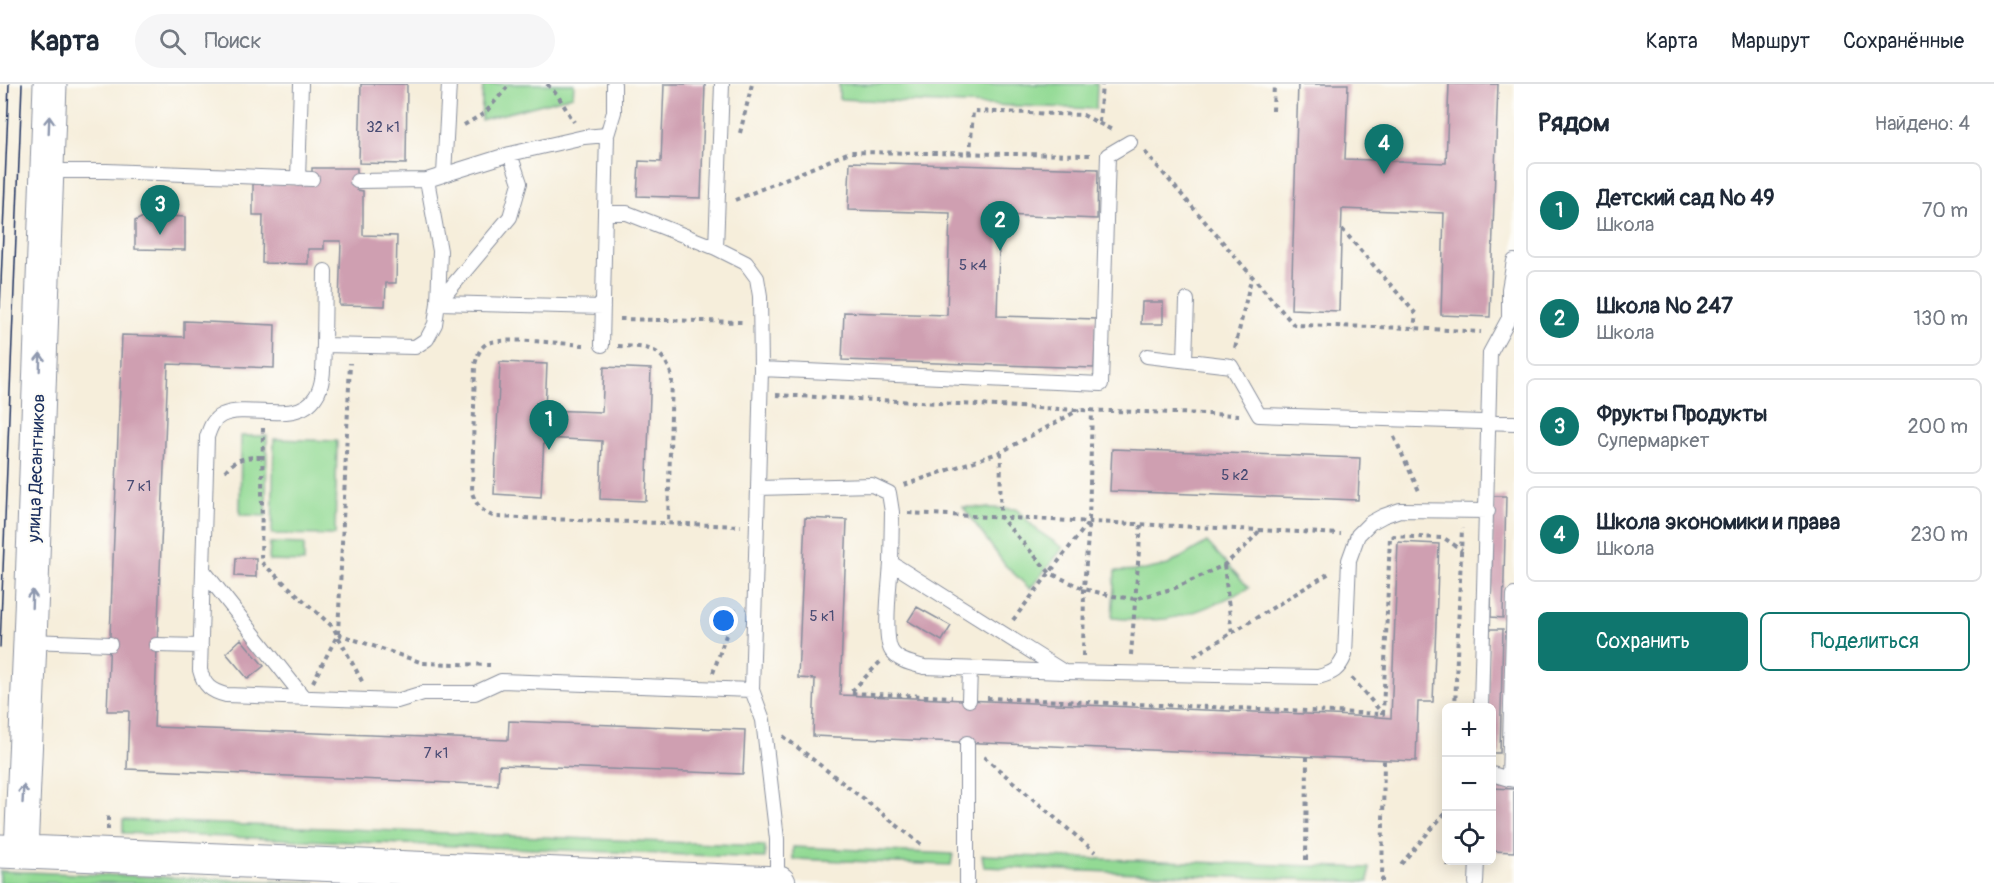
<!DOCTYPE html>
<html lang="ru">
<meta charset="utf-8">
<style>
:root{--surface:#fff;--page:#f6f6f7;--text:#1f2937;--muted:#747a83;--line:#e0e1e3;--accent:#0f766e}
body{margin:0;font-family:Pangolin,sans-serif;background:var(--page);color:var(--text)}
.controls{position:absolute;right:18px;bottom:18px;display:grid;overflow:hidden;border-radius:9px;box-shadow:0 3px 15px #0003}
.controls button{width:54px;height:54px;display:grid;place-items:center;padding:0;border:0;border-bottom:2px solid var(--line);background:var(--surface);color:var(--text);font:30px sans-serif}
.you{position:absolute;left:724px;top:537px;width:21px;height:21px;margin:-15px;border:4px solid #fff;border-radius:50%;background:#1a73e8;box-shadow:0 0 0 9px #1a73e833}
.badge{display:grid;place-items:center;width:39px;height:39px;border-radius:50%;background:var(--accent);color:#fff;font-size:20px;font-weight:700}
.pin{position:absolute;translate:-50% -50px;filter:drop-shadow(0 2px 3px #0008)}
.pin::after{content:'';position:absolute;top:32px;width:21px;height:18px;background:inherit;clip-path:polygon(0 0,100% 0,50% 100%)}
.list{margin:0;padding:0;list-style:none}
h2{display:flex;justify-content:space-between;align-items:center;height:78px;margin:0;padding:0 24px;font-size:26px}
h2 small{font-size:20px;font-weight:400;color:var(--muted)}
.list li{display:grid;grid-template-columns:39px 1fr auto;gap:18px;align-items:center;box-sizing:border-box;height:96px;margin:0 12px 12px;padding:0 12px;border:2px solid var(--line);border-radius:9px}
.list b{display:block;font-size:22px;white-space:nowrap}
.list p{margin:0;font-size:20px;white-space:nowrap;color:var(--muted)}
.list em{font-size:20px;font-style:normal;color:var(--muted)}
.actions{display:flex;gap:12px;padding:18px 24px}
.actions a{flex:1;padding:14px 0;border:2px solid var(--accent);border-radius:9px;text-align:center;font-size:21px;color:var(--accent)}
.actions .main{background:var(--accent);color:#fff}
.icon{flex:none;width:33px;height:33px;fill:none;stroke:currentColor;stroke-width:2;stroke-linecap:round;stroke-linejoin:round}
.map{position:relative;flex:none;width:1514px;height:799px;overflow:hidden}
header{display:flex;align-items:center;gap:36px;box-sizing:border-box;height:84px;padding:0 30px;background:var(--surface);border-bottom:2px solid var(--line)}
header strong{font-size:28px}
nav{display:flex;gap:33px;margin-inline-start:auto;font-size:21px}
.search{width:420px;height:54px;background:var(--page);display:flex;align-items:center;gap:15px;box-sizing:border-box;padding:0 21px;border-radius:33px;color:var(--muted);font-size:22px}
main{display:flex}
aside{flex:1;background:var(--surface)}
.map>svg:first-child{display:block}
.green{fill:#93da94;stroke:#578479;stroke-width:1.5}
.building{fill:#cf9fb1}
.lines{fill:none;stroke-linecap:round;stroke-linejoin:round}
.service-casing{stroke:#888e9c;stroke-width:16}
.tertiary-casing{stroke:#888e9c;stroke-width:35}
.path{stroke:#888e9c;stroke-width:4;stroke-dasharray:4.5 4.5;stroke-linecap:butt}
.service{stroke:#fff;stroke-width:14}
.tertiary{stroke:#fff;stroke-width:33}
.tram{stroke:#1b2f5e;stroke-width:1.5}
.oneway{stroke:#8d97ae}
.labels{text-anchor:middle;stroke-width:4.5;stroke-linejoin:round;paint-order:stroke}
.number-label{font-size:15px;fill:#484b73}
.street-label{font-size:18px;fill:#1b2f5e;stroke:#fdfcf7}
</style>
<header>
<strong>Карта</strong>
<div class="search"><svg class="icon" aria-label="search" viewBox="0 0 24 24"><circle cx="10" cy="10" r="6"/><path d="M15 15l6 6"/></svg>Поиск</div>
<nav><a>Карта</a><a>Маршрут</a><a>Сохранённые</a></nav>
</header>
<main>
<div class="map">
<svg width="1514" height="799" viewBox="0 0 1514 799">
<rect width="100%" height="100%" fill="#fdfcf7"/>
<filter id="ink" filterUnits="userSpaceOnUse"><feTurbulence type="fractalNoise" baseFrequency=".0167" numOctaves="2"/><feDisplacementMap in="SourceGraphic" scale="12" xChannelSelector="R" yChannelSelector="G"/><feConvolveMatrix kernelMatrix="1 2 1 2 8 2 1 2 1" color-interpolation-filters="sRGB"/></filter>
<filter id="wash" filterUnits="userSpaceOnUse"><feTurbulence type="fractalNoise" baseFrequency=".008" numOctaves="4" result="noise"/><feDisplacementMap in="SourceGraphic" scale="24" xChannelSelector="R" yChannelSelector="G"/><feGaussianBlur stdDeviation="1.35" result="paint"/><feColorMatrix in="noise" values="0 0 0 0 0 0 0 0 0 0 0 0 0 0 0 0 0 1.4 0 .05"/><feComposite in="paint" operator="in"/></filter>
<g filter="url(#wash)">
<rect width="100%" height="100%" fill="#f6eedb"/>
<path class="green" d="M483 0H574L573 12 481 36Z
M839 0H1097L1096 25 839 15Z
M241 352H267L266 432 240 431Z
M274 355 337 357 335 451 272 450Z
M963 423 1016 425 1038 447 1063 464 1030 505 1005 481Z
M1207 458 1249 504C1222 517 1194 531 1165 535 1147 537 1129 535 1112 534L1115 487 1145 486 1168 481Z
M270 459 304 460V478L269 477Z
M123 736 765 762V774L123 749Z
M793 763 953 770 951 781 793 775Z
M982 771 1369 784V798L984 783Z
M0 787 317 799H0Z"/>
<g id="blocks">
<path class="building" d="M361 0H407L406 80 359 79Z
M664 0H705L701 114 637 112 639 77 661 78Z
M1298 0H1348L1345 75 1446 79 1449 0H1498L1490 233 1441 231 1444 129 1342 125 1339 227 1291 225Z
M850 78 1098 85 1097 135 1000 131 997 232 1096 235 1094 284 842 276 844 228 947 231 950 129 848 126Z
M312 84H357V106L363 107V151L397 152 396 199H386L385 222 339 221 341 157H324V165H308V180L262 179 263 131H253V100H312Z
M147 131 185 133V166L135 165V137Z
M1142 218H1163V240H1141Z
M184 237 275 241 274 284 168 280 154 643 508 656 509 637 745 646 743 690 499 681 498 701 127 685 129 627H107L122 251 184 253Z
M500 278 547 280 545 326 602 328 604 283 651 285 646 417 600 415 602 357 544 354 541 413 494 410Z
M1112 365 1360 374 1358 416 1110 407Z
M1493 412H1506L1503 534 1491 533Z
M805 434 847 436 840 611 1378 633 1391 634 1398 458 1439 460 1433 618H1418L1416 677 813 652 815 595 798 594Z
M236 474H256V493L235 492Z
M917 523 951 542 942 557 908 537Z
M1490 545H1503L1500 669H1492V624H1488Z
M241 555 264 582 248 595 226 569Z
M1492 704 1514 705V768L1492 767Z"/>
</g>
</g>
<g filter="url(#ink)">
<use href="#blocks" fill-opacity="0" stroke="#888e9c" stroke-width="1.5"/>
<g class="lines">
<g class="service-casing">
<path id="service" d="M614 0V28L607 51 605 129H627L716 164 746 179 757 194 760 212 761 285 758 404
M510 70 520 99 510 133 438 219 435 240 427 255 415 263 324 261C323 276 325 299 316 312 298 342 249 319 222 331 213 335 210 344 207 353L200 586C204 602 211 607 226 611L397 617 423 609H475L501 597 752 606
M47 87H106L312 95
M444 90 449 0
M298 95 301 0
M427 96 440 167 438 219 603 223
M357 97 427 96 510 70 584 53 607 51
M716 164 722 0
M324 261 325 187
M602 261 605 129
M1147 272 1231 282 1259 331 1514 339
M1185 276 1187 216
M761 285 1101 300 1108 71 1130 58
M203 486 304 614
M1514 511 1509 695 1514 696
M30 557 110 560
M156 561 201 562
M1064 588 891 479C890 497 883 551 891 566 897 577 913 580 924 583L1064 588 1318 593C1333 589 1339 586 1345 571L1349 476 1358 451 1370 439 1383 432 1400 426 1488 427
M969 616 970 585
M1481 624 1490 269 1509 234V205L1514 177
M1492 690 1509 695
M777 799V755L763 636 752 606 758 404 872 401 889 409 892 428 891 479
M967 799V659
M1476 799 1477 776"/>
</g>
<g class="tertiary-casing">
<path id="tertiary" d="M0 767 779 799
M21 768 30 557 50 0"/>
</g>
<path class="path" d="M547 0 558 12 574 38
M1273 27 1274 0
M1099 38 1102 0
M464 41 485 29 510 0
M740 49 752 0
M1145 68 1294 241 1414 244 1481 248
M970 70 973 27 1083 31 1114 47
M735 116 850 68 1090 71
M1342 145 1416 230 1414 244
M620 235 742 238
M584 261C565 260 499 252 486 260 479 265 478 271 475 280L472 409C477 422 482 428 495 433L741 442
M618 262C647 263 663 262 672 293L668 440
M1235 264 1252 191
M776 311 1079 326 1239 331
M263 344 261 478 333 543 363 599
M1394 353 1420 409
M1001 368 1000 433 1050 489 1084 505 1113 512 1135 515 1175 504 1224 481 1244 464 1261 445
M225 387C236 374 246 373 262 373
M904 401 1001 368 1079 326
M908 429 1341 450
M1224 481 1232 550
M1013 536 1089 438 1092 325
M338 550 423 579 490 581
M1131 571 1141 440
M1083 572 1084 505 1089 438
M1194 572 1331 488
M880 578 850 609 952 613
M713 589 735 525
M1352 594 1382 629
M313 598 338 550 350 279
M987 614 1383 630 1390 452 1444 454 1462 466
M1455 624 1462 444
M783 652 922 761
M984 673 1095 768
M108 746V729
M1306 776 1307 673
M1401 780 1446 728
M1448 782V776
M1382 798 1384 676"/>
<use href="#service" class="service"/>
<use href="#tertiary" class="tertiary"/>
<path class="tram" d="M0 224 9 0
M0 563 22 0"/>
</g>
<defs><path id="oneway-shaft" d="M-6 0H5M1.5-3L5.5 0L1.5 3" fill="none" stroke-width="1.6" stroke-linecap="round" stroke-linejoin="round" transform="scale(1.5)"/></defs>
<g class="oneway">
<use href="#oneway-shaft" transform="translate(49 41) rotate(-88)"/>
<use href="#oneway-shaft" transform="translate(40 278) rotate(-88)"/>
<use href="#oneway-shaft" transform="translate(32 515) rotate(-88)"/>
<use href="#oneway-shaft" transform="translate(23 710) rotate(-87)"/>
</g>
</g>
<g class="labels">
<g class="number-label">
<text x="383" y="48">32 к1</text>
<text x="973" y="186">5 к4</text>
<text x="1235" y="396">5 к2</text>
<text x="139" y="407">7 к1</text>
<text x="822" y="537">5 к1</text>
<text x="436" y="674">7 к1</text>
</g>
<g class="street-label">
<text transform="translate(36 384) rotate(-88)" y="6">улица Десантников</text>
</g>
</g>
</svg>
<div class="controls">
<button>+</button>
<button>−</button>
<button><svg class="icon" aria-label="locate" viewBox="0 0 24 24"><circle cx="12" cy="12" r="6"/><path d="M12 2v4M12 18v4M2 12h4M18 12h4"/></svg></button>
</div>
<div class="you"></div>
<div class="pin badge" style="left:549px;top:366px">1</div>
<div class="pin badge" style="left:1000px;top:167px">2</div>
<div class="pin badge" style="left:160px;top:151px">3</div>
<div class="pin badge" style="left:1384px;top:90px">4</div>
</div>
<aside>
<h2>Рядом<small>Найдено: 4</small></h2>
<ul class="list">
<li><span class="badge">1</span><div><b>Детский сад № 49</b><p>Школа</p></div><em>70 m</em></li>
<li><span class="badge">2</span><div><b>Школа № 247</b><p>Школа</p></div><em>130 m</em></li>
<li><span class="badge">3</span><div><b>Фрукты Продукты</b><p>Супермаркет</p></div><em>200 m</em></li>
<li><span class="badge">4</span><div><b>Школа экономики и права</b><p>Школа</p></div><em>230 m</em></li>
</ul>
<div class="actions"><a class="main">Сохранить</a><a>Поделиться</a></div>
</aside>
</main>
